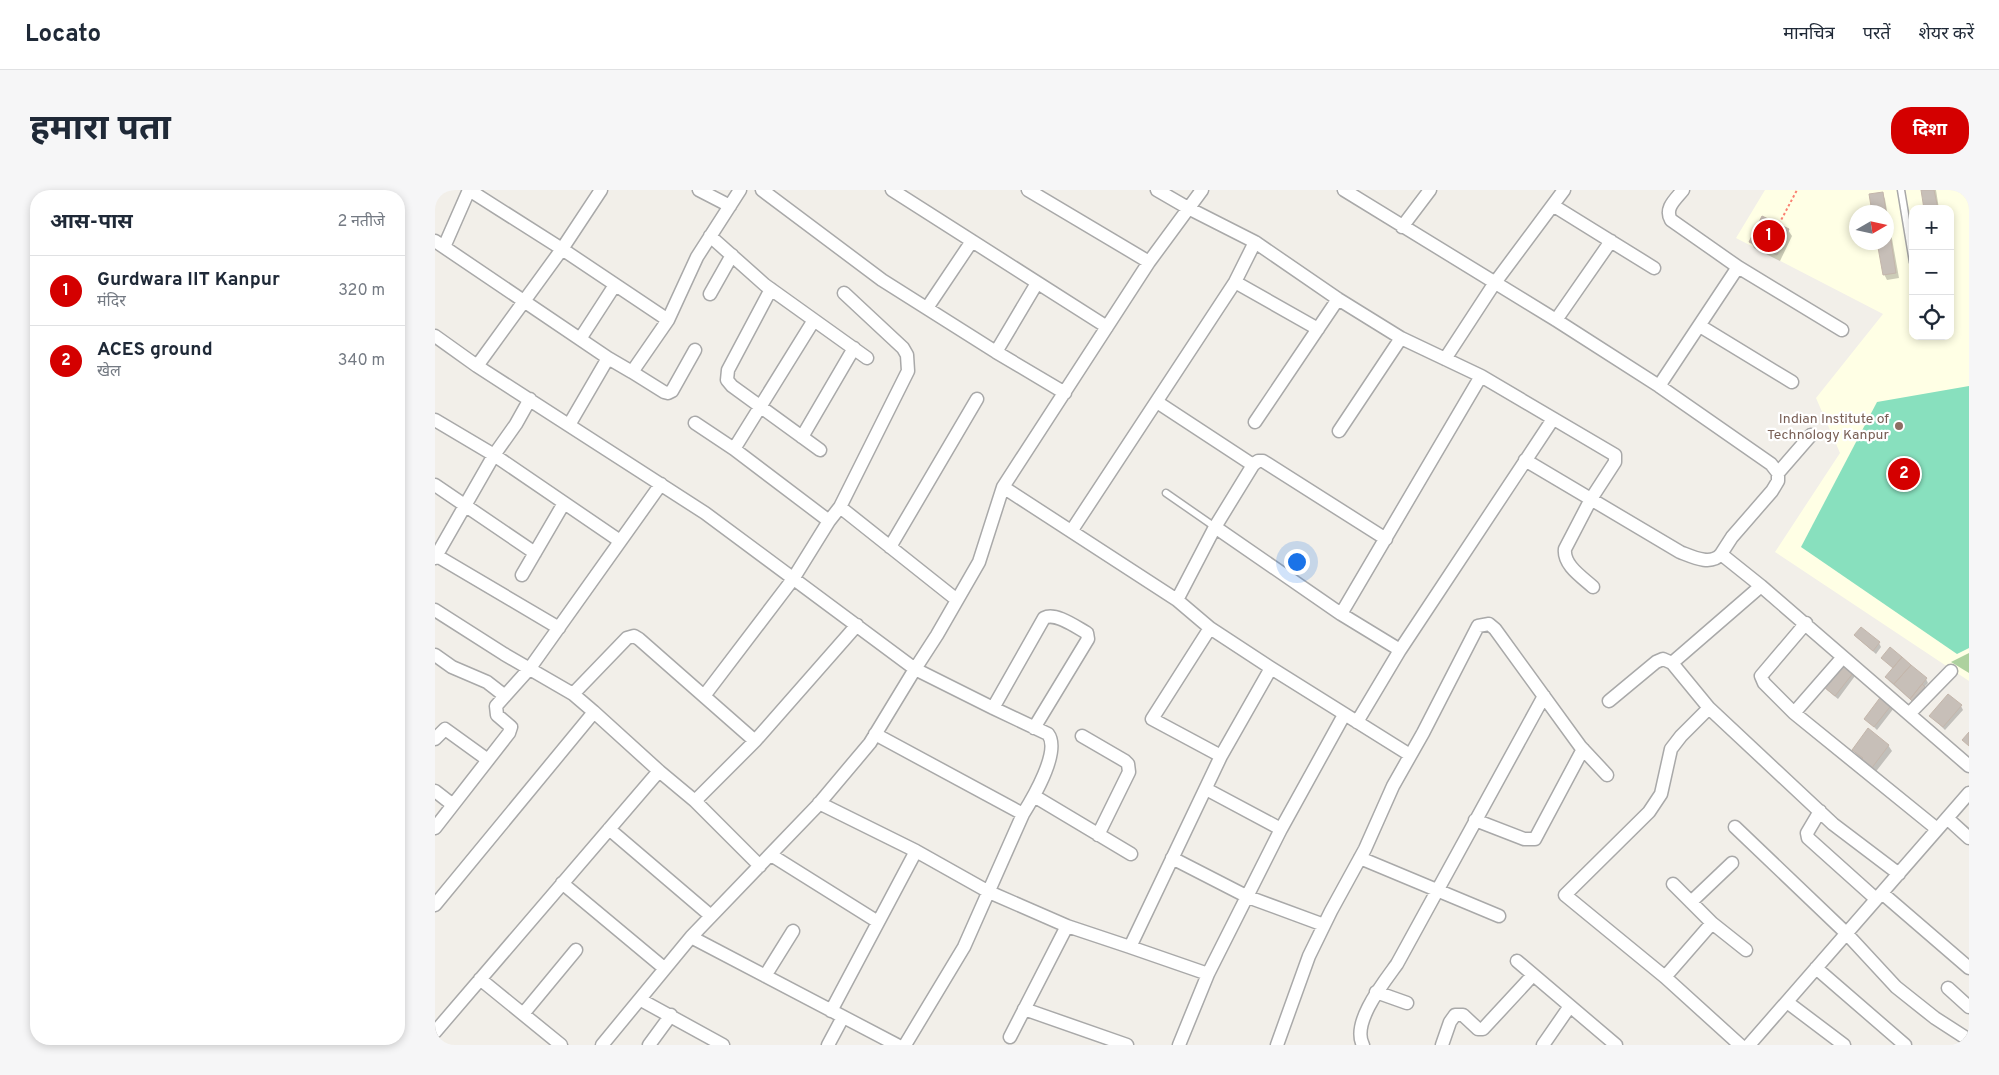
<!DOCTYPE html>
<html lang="hi">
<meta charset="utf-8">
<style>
:root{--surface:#fff;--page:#f6f6f7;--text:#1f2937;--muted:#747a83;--line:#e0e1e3;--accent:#d40000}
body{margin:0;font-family:Overpass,"Noto Sans Devanagari",sans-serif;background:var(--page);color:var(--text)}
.controls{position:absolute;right:15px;top:15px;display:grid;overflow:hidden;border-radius:10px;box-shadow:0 2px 8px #0003}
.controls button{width:45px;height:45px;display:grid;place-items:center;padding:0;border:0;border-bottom:1px solid var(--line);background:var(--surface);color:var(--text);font:25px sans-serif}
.compass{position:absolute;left:1414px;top:15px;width:45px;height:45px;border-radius:50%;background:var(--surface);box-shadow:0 2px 8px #0003;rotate:81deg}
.you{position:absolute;left:861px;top:371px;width:18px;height:18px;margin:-12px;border:4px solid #fff;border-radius:50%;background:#1a73e8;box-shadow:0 0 0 8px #1a73e833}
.badge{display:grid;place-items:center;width:32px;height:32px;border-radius:50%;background:var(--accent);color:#fff;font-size:16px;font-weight:700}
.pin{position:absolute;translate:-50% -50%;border:2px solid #fff;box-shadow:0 1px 5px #0006}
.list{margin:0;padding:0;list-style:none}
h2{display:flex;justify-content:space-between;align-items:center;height:65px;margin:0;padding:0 20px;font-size:21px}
h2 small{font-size:16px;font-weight:400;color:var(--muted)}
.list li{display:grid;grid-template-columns:32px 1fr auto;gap:15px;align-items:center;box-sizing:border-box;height:70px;padding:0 20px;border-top:1px solid var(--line)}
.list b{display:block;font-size:19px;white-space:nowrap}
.list p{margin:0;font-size:16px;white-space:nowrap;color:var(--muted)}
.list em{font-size:16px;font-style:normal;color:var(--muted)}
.icon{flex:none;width:28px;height:28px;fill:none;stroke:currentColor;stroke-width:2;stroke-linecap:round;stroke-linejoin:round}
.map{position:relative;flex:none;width:1534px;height:855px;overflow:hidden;border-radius:20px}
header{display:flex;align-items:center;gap:30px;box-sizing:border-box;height:70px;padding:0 25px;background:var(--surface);border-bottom:1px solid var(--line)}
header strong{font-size:24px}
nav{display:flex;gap:28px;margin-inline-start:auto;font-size:18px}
.intro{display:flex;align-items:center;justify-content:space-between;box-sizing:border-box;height:120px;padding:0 30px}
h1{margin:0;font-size:35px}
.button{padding:12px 22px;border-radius:20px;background:var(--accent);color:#fff;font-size:18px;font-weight:700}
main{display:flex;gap:30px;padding:0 30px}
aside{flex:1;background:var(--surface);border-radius:20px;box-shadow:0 2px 8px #0003}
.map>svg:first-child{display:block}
.education{fill:#ffffe5;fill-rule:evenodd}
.forest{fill:#add19e}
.pitch{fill:#88e0be}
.shadow{fill:#0003}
.building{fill:#c7bfb8;stroke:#c4b6ab}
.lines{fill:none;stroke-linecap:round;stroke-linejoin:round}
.service-casing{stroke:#a9a9a9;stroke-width:9}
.minor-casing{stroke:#a9a9a9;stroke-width:15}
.path{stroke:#fa8072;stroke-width:2;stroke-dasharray:2.5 2.5;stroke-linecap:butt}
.service{stroke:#fff;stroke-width:6}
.minor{stroke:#fff;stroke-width:12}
.education-dot{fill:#8d6e63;stroke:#fff;stroke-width:2}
.labels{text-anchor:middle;stroke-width:4.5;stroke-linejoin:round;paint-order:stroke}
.education-label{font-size:14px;fill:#785e54;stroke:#fff;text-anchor:end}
</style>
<header>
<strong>Locato</strong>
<nav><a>मानचित्र</a><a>परतें</a><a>शेयर करें</a></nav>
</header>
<div class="intro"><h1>हमारा पता</h1><a class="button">दिशा</a></div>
<main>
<aside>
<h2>आस-पास<small>2 नतीजे</small></h2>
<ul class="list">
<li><span class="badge">1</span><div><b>Gurdwara IIT Kanpur</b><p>मंदिर</p></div><em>320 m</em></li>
<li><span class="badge">2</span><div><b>ACES ground</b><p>खेल</p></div><em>340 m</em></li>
</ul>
</aside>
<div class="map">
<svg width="1534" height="855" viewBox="0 0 1534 855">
<rect width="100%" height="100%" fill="#f2efe9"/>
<path class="education" d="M1330 0H1534V491L1340 362 1405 263 1381 208 1448 124 1301 48ZM1478 19H1515V146H1478ZM1422 22H1452V52H1422Z"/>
<path class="forest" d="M1534 463V483L1516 472Z"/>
<path class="pitch" d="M1534 196V458L1522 464 1366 357 1442 212Z"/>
<path class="shadow" d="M1487 0H1501L1504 19H1490Z
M1447 3 1450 9 1464 88 1452 90 1449 84 1452 22H1438L1435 5Z
M1353 40 1357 46 1345 71 1319 58 1316 52Z
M1420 446 1444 453 1446 457 1441 464Z
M1448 468 1491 489 1493 493 1477 511 1454 491 1452 487 1459 479Z
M1418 483 1420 486 1403 509 1392 500 1390 497Z
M1448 507 1459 518 1442 540 1431 529Z
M1526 516 1528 520 1510 540 1496 526Z
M1453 555 1457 561 1439 584 1418 560Z"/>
<path class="building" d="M1486 0H1499L1503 19H1489Z
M1448 2 1451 22H1437L1434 4Z
M1452 25 1461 83 1448 85 1442 52H1452Z
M1327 26 1354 39 1342 65 1314 52Z
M1426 437 1445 452 1438 461 1419 445Z
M1455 457 1467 467 1458 478 1446 468Z
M1467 467 1476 475 1459 494 1450 487Z
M1408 473 1419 482 1400 506 1389 497Z
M1476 475 1492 488 1475 509 1459 494Z
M1487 494 1492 499 1479 513 1475 509Z
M1513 504 1527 515 1508 537 1494 526Z
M1447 505 1458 513 1439 537 1429 529Z
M1433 538 1454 555 1436 579 1425 571 1428 568 1417 560Z
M1534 542V556L1527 550Z"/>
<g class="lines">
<g class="service-casing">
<path id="service" d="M1466 0 1478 72
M731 303 780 337"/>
</g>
<g class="minor-casing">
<path id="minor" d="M34 0 127 59 42 176
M166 0 127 59 233 130
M264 0 295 16
M327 0 447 90 561 162 630 203
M457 0 672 137
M593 0 714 72
M722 0 753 18 820 52
M909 0 1121 130 1224 196 1336 274 1343 283V291L1337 301 1297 347 1286 364 1326 396 1237 473
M1248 0C1241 9 1229 18 1236 30L1303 77
M1119 16 1219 78
M967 37 995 0
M275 46 330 95 432 168
M0 51 173 168 134 235
M9 57 34 0
M800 92 883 139
M336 99 293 180 292 190 297 196 385 260
M275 104 297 65
M492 118 537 51
M1121 130 1176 51
M1265 136 1357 192
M0 146 42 176 270 323 480 479 502 445 544 372 568 297 714 72 767 0
M145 149 180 95
M561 162 602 93
M173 168 197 182 233 130 262 67 305 0
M1010 169 1059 94 1129 0
M197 182 229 202 233 203 237 201 260 160
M1224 196 1303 77 1407 140
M722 212 818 275
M0 230 59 265 185 351
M820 232 903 109
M260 233 299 259 394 331
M904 241 966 148
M367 247 419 158
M299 259 379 130
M1090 270 1245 362C1258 367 1276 376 1286 364
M1343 283 1376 245
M0 295 100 363
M568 297 742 410 775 438 836 478 975 565
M405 317 522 410
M637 340 800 92 820 52 903 109 966 148 1046 186 1180 265V272L1156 309 1130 359C1128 375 1147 387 1158 397
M455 357 542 209
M2 366 124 438
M0 368 59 265 81 234 95 209
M87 385 129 313
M1326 396 1534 576
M742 410 780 337
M0 420 69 464 138 504 159 522
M906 424 780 337 818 275 823 271H828L951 349
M965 460 906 424 1046 186
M0 465 17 477 52 492 70 506
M1408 467 1359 523 1502 639
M138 504 192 448 199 446 204 449 320 551
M269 506 358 389 394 331 405 317 473 181 472 165 468 158 409 103
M1174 511 1221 472 1228 469 1237 473 1274 518 1246 546 1236 559 1226 604 1214 622 1130 705 1230 787 1305 855
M558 518 609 428C621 422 641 437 652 443L653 449 599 538
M1274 518 1398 634 1464 684
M1359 523 1329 493 1326 486 1371 433
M1474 524 1516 481
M922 532 965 460 1118 229
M440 544 588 624
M647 546 690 571 693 574 694 582 663 645
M0 549 10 539 53 570
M786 566 836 478
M771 599 846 639
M0 601 18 615
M599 606 696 664
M260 611 320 551 422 435
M384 613 481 661
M1385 621 1372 643 1373 648 1441 709
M1512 628 1534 648
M1040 630 1089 649H1100L1148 559
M1300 637 1411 743 1461 797 1500 828 1534 850
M0 638 74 543 76 537 62 525 61 516 95 478 226 294
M174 639 276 726
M336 665 443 732
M737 668 813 707 889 735
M925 668 1064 726
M127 693 229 778
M1238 694 1277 733 1311 760
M1447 703 1534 778
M1256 712 1297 673
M0 715 159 522 224 581
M256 747 462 855
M695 757 773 784
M1082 771 1181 855
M1381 778 1470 855
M330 786 358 741
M1230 787 1277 733
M45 789 126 855
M1513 798 1534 817
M941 802 972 813
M206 810 288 855
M1352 812 1409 855
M589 819 692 855
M396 821 481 661 554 702 632 736 695 757 786 566 717 529 775 438
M88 824 141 760
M0 842 224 581 260 611 325 676
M575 847 632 736
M167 855 256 747 382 616 435 553 480 479 558 518 613 544C626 561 598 608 588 624L529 757 470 855
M214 855 236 825
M393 855 408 827
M744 855 773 784 846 639 909 525
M842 855 874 766 896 721 930 659 958 596 988 543 1043 436 1054 434 1060 439 1145 556 1172 585
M928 855C916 833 949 792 962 774L1109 506
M1007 855 1015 832 1020 825H1028L1043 839H1048L1098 785
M1108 855 1135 816
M1314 855 1534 603"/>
</g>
<path class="path" d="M1344 34 1362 0"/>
<use href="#service" class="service"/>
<use href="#minor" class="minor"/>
</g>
<circle class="education-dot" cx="1464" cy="236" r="5"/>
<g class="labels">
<g class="education-label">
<text x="1454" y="233">Indian Institute of<tspan x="1454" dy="16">Technology Kanpur</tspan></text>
</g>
</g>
</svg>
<div class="controls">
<button>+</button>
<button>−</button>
<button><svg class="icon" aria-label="locate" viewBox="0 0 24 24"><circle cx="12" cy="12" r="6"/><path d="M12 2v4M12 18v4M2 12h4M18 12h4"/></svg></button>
</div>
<svg class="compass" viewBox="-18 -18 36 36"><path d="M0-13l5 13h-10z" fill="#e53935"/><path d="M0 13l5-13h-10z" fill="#747a83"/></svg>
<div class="you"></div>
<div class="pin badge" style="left:1334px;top:46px">1</div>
<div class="pin badge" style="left:1469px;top:284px">2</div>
</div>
</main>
